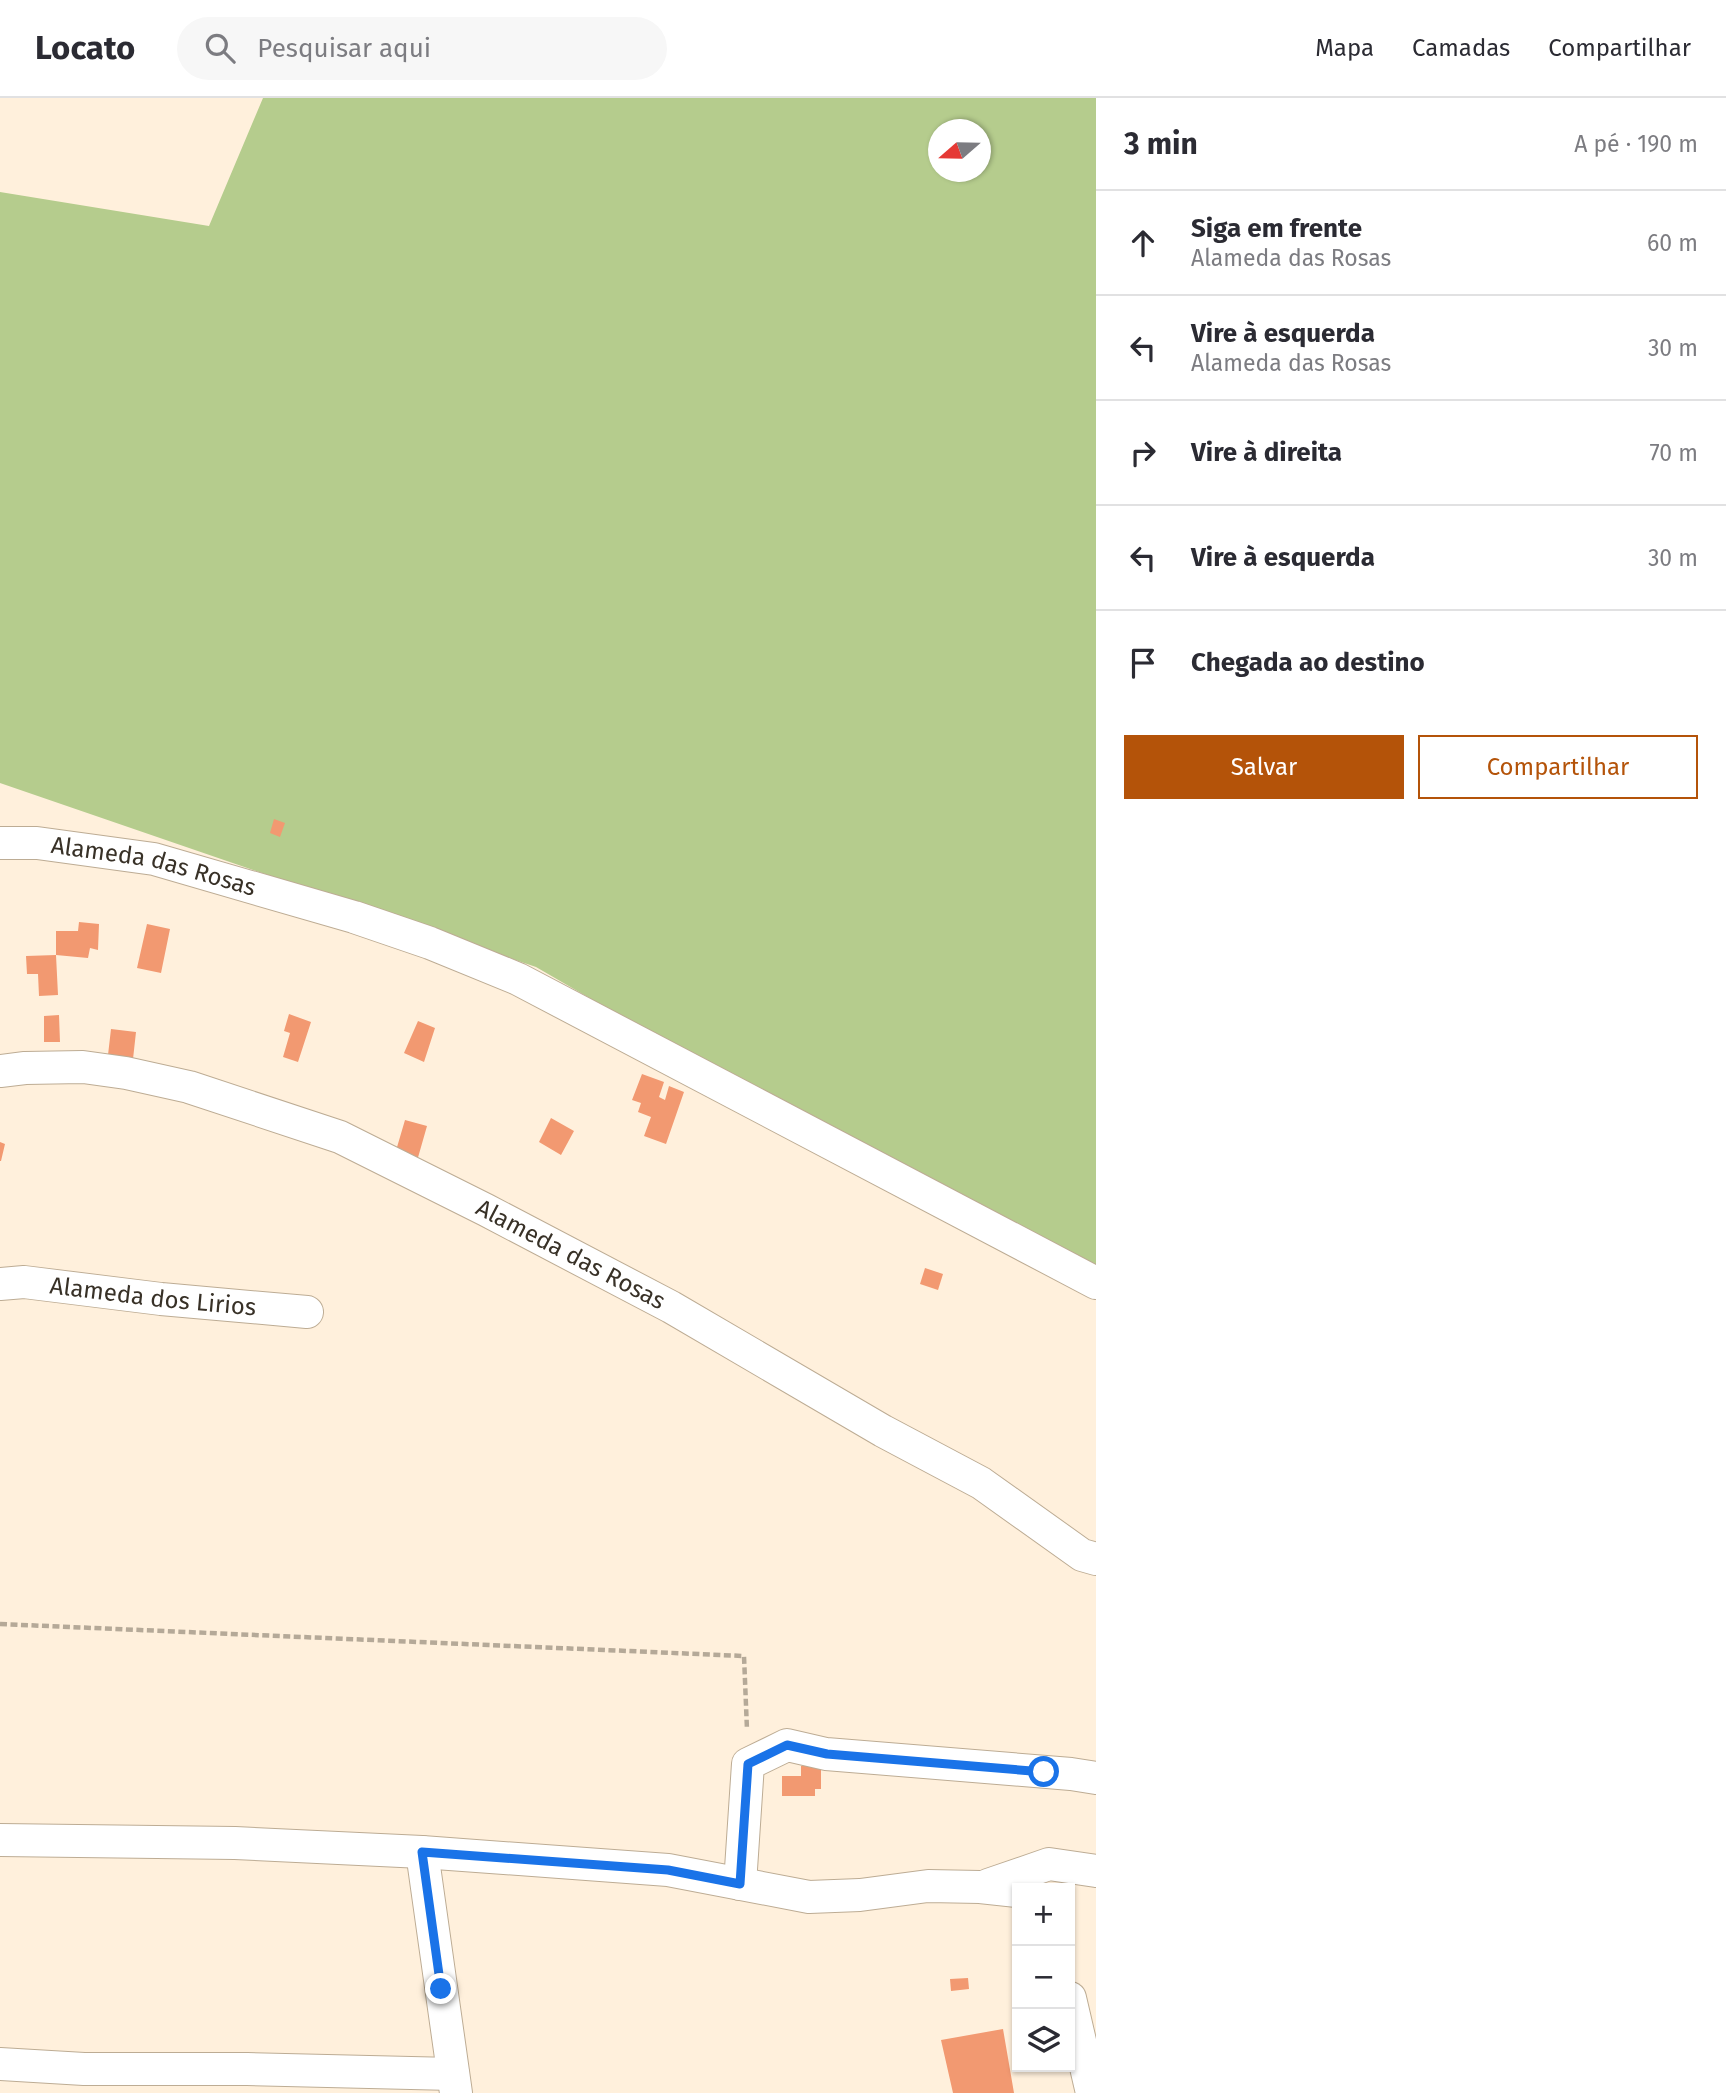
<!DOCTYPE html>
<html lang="pt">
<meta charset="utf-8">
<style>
:root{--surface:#fff;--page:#f7f7f7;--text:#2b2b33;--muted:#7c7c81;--line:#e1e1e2;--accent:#b45309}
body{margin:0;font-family:"Fira Sans",sans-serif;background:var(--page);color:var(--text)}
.controls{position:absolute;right:21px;bottom:21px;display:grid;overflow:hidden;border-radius:0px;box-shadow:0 2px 5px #0004}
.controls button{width:63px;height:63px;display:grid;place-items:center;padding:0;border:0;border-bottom:2px solid var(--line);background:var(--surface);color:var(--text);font:35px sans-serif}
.compass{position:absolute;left:928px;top:21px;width:63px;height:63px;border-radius:50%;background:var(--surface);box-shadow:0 2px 5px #0004;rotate:250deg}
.stop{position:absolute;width:21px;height:21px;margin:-16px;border:5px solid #1a73e8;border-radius:50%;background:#fff}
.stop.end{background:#1a73e8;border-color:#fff;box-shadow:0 2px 7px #0008}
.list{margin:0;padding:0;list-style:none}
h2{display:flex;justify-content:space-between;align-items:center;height:91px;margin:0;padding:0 28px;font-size:30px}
h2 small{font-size:23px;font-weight:400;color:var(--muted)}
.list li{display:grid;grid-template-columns:46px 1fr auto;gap:21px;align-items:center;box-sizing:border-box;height:105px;padding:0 28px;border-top:2px solid var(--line)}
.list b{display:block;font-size:26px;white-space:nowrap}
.list p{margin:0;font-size:23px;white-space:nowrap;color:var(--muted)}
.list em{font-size:23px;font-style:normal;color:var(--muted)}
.actions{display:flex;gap:14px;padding:21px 28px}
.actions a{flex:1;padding:16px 0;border:2px solid var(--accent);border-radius:0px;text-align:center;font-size:24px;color:var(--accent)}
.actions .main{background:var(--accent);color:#fff}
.icon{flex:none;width:38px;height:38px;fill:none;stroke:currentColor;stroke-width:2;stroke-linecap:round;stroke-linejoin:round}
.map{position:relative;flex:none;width:1096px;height:1995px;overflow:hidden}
header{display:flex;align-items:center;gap:42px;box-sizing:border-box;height:98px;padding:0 35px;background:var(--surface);border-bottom:2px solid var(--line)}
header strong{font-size:33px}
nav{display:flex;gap:38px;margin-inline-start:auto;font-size:24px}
.search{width:490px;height:63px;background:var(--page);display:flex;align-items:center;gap:18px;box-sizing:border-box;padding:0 24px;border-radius:38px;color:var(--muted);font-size:26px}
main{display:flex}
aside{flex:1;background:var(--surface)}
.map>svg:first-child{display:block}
.green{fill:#b5cc8d;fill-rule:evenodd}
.building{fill:#f29971}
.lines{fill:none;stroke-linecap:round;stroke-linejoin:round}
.street-casing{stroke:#bdac94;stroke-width:34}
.path{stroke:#b5a998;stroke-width:4.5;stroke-dasharray:7 3.5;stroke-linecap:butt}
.street{stroke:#fff;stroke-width:32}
.route{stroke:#1a73e8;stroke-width:9}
.labels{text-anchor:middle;stroke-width:6;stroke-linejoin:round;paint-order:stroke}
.street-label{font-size:24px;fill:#383127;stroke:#fff}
</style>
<header>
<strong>Locato</strong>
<div class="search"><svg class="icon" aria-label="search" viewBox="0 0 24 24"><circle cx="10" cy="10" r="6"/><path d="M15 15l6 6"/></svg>Pesquisar aqui</div>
<nav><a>Mapa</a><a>Camadas</a><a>Compartilhar</a></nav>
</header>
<main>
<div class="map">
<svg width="1096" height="1995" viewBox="0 0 1096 1995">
<rect width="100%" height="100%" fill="#fff0dc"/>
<path class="green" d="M263 0H1096V1194L536 869 0 685V94L209 128ZM939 32H981V74H939Z"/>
<path class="building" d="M274 721 285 725 280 739 270 735Z
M79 824 99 826 98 852 90 850 88 860 56 857V833H78Z
M147 826 170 831 161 875 137 870Z
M56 857 58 897 39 898 38 876H27L26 858Z
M289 916 311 924 298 964 283 959 290 935 284 933Z
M59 917 60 944H44V918Z
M418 923 435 930 424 964 404 955Z
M111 931 136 934 133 961 108 957Z
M642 976 664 984 659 999 665 1002 669 988 684 994 666 1046 644 1038 651 1019 638 1014 641 1005 632 1002Z
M551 1020 574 1033 561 1057 539 1044Z
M405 1022 427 1028 417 1063 395 1056Z
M0 1044 5 1046 1 1063H0Z
M925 1170 943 1176 938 1192 920 1186Z
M801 1668H821V1691H815V1698H782V1678H801Z
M968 1880 969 1891 951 1893 950 1881Z
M1003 1931 1014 1995H953L941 1942Z"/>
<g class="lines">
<g class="street-casing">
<g id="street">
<path id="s1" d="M0 745H37L154 761 354 819 430 845 518 881 1096 1185"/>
<path id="s2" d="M0 973 25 970 83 969 126 975 189 989 340 1039 486 1112 671 1209 883 1333 981 1385 1082 1457 1096 1461"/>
<path id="s3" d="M0 1186 24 1184 161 1201 307 1214"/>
<path d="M0 1742 235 1745 422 1754 668 1772 809 1799 860 1797 928 1788 980 1789 1017 1793"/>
<path d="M422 1754 456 1995"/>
<path d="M740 1786 748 1666 787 1647 826 1656 1071 1676 1096 1680"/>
<path d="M988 1787 1049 1766 1096 1773"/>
<path d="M1070 1900 1092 1995"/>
<path d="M0 1966 84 1971H247L453 1976"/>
</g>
</g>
<path class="path" d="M0 1526 744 1558 747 1632"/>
<use href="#street" class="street"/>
</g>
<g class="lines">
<path class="route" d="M441 1891 422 1754 668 1772 740 1786 748 1666 787 1647 827 1656 1044 1674"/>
</g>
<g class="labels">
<g class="street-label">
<text dy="8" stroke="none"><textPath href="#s1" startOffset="156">Alameda das Rosas</textPath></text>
<text dy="8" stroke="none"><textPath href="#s2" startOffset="609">Alameda das Rosas</textPath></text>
<text dy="8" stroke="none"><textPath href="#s3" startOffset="154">Alameda dos Lirios</textPath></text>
</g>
</g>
</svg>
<div class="controls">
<button>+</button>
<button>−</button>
<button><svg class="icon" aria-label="layers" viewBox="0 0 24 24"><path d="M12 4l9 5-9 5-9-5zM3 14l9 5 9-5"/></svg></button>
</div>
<svg class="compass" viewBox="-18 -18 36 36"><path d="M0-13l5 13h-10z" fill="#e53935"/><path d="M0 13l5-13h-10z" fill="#7c7c81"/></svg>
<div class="stop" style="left:1044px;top:1674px"></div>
<div class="stop end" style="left:441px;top:1891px"></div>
</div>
<aside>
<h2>3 min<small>A pé · 190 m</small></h2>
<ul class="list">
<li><svg class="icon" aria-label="ahead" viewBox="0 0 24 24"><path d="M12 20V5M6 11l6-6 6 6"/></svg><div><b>Siga em frente</b><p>Alameda das Rosas</p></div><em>60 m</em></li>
<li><svg class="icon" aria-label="left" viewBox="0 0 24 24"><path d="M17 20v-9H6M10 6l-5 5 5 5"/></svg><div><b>Vire à esquerda</b><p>Alameda das Rosas</p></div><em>30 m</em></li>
<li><svg class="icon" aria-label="right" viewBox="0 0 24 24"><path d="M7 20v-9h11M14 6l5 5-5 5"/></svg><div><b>Vire à direita</b></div><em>70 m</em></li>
<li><svg class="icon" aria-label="left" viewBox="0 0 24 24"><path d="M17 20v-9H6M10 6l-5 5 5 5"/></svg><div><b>Vire à esquerda</b></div><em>30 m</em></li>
<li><svg class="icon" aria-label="arrive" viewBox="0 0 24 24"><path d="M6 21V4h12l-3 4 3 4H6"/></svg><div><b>Chegada ao destino</b></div></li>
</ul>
<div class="actions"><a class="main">Salvar</a><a>Compartilhar</a></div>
</aside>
</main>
